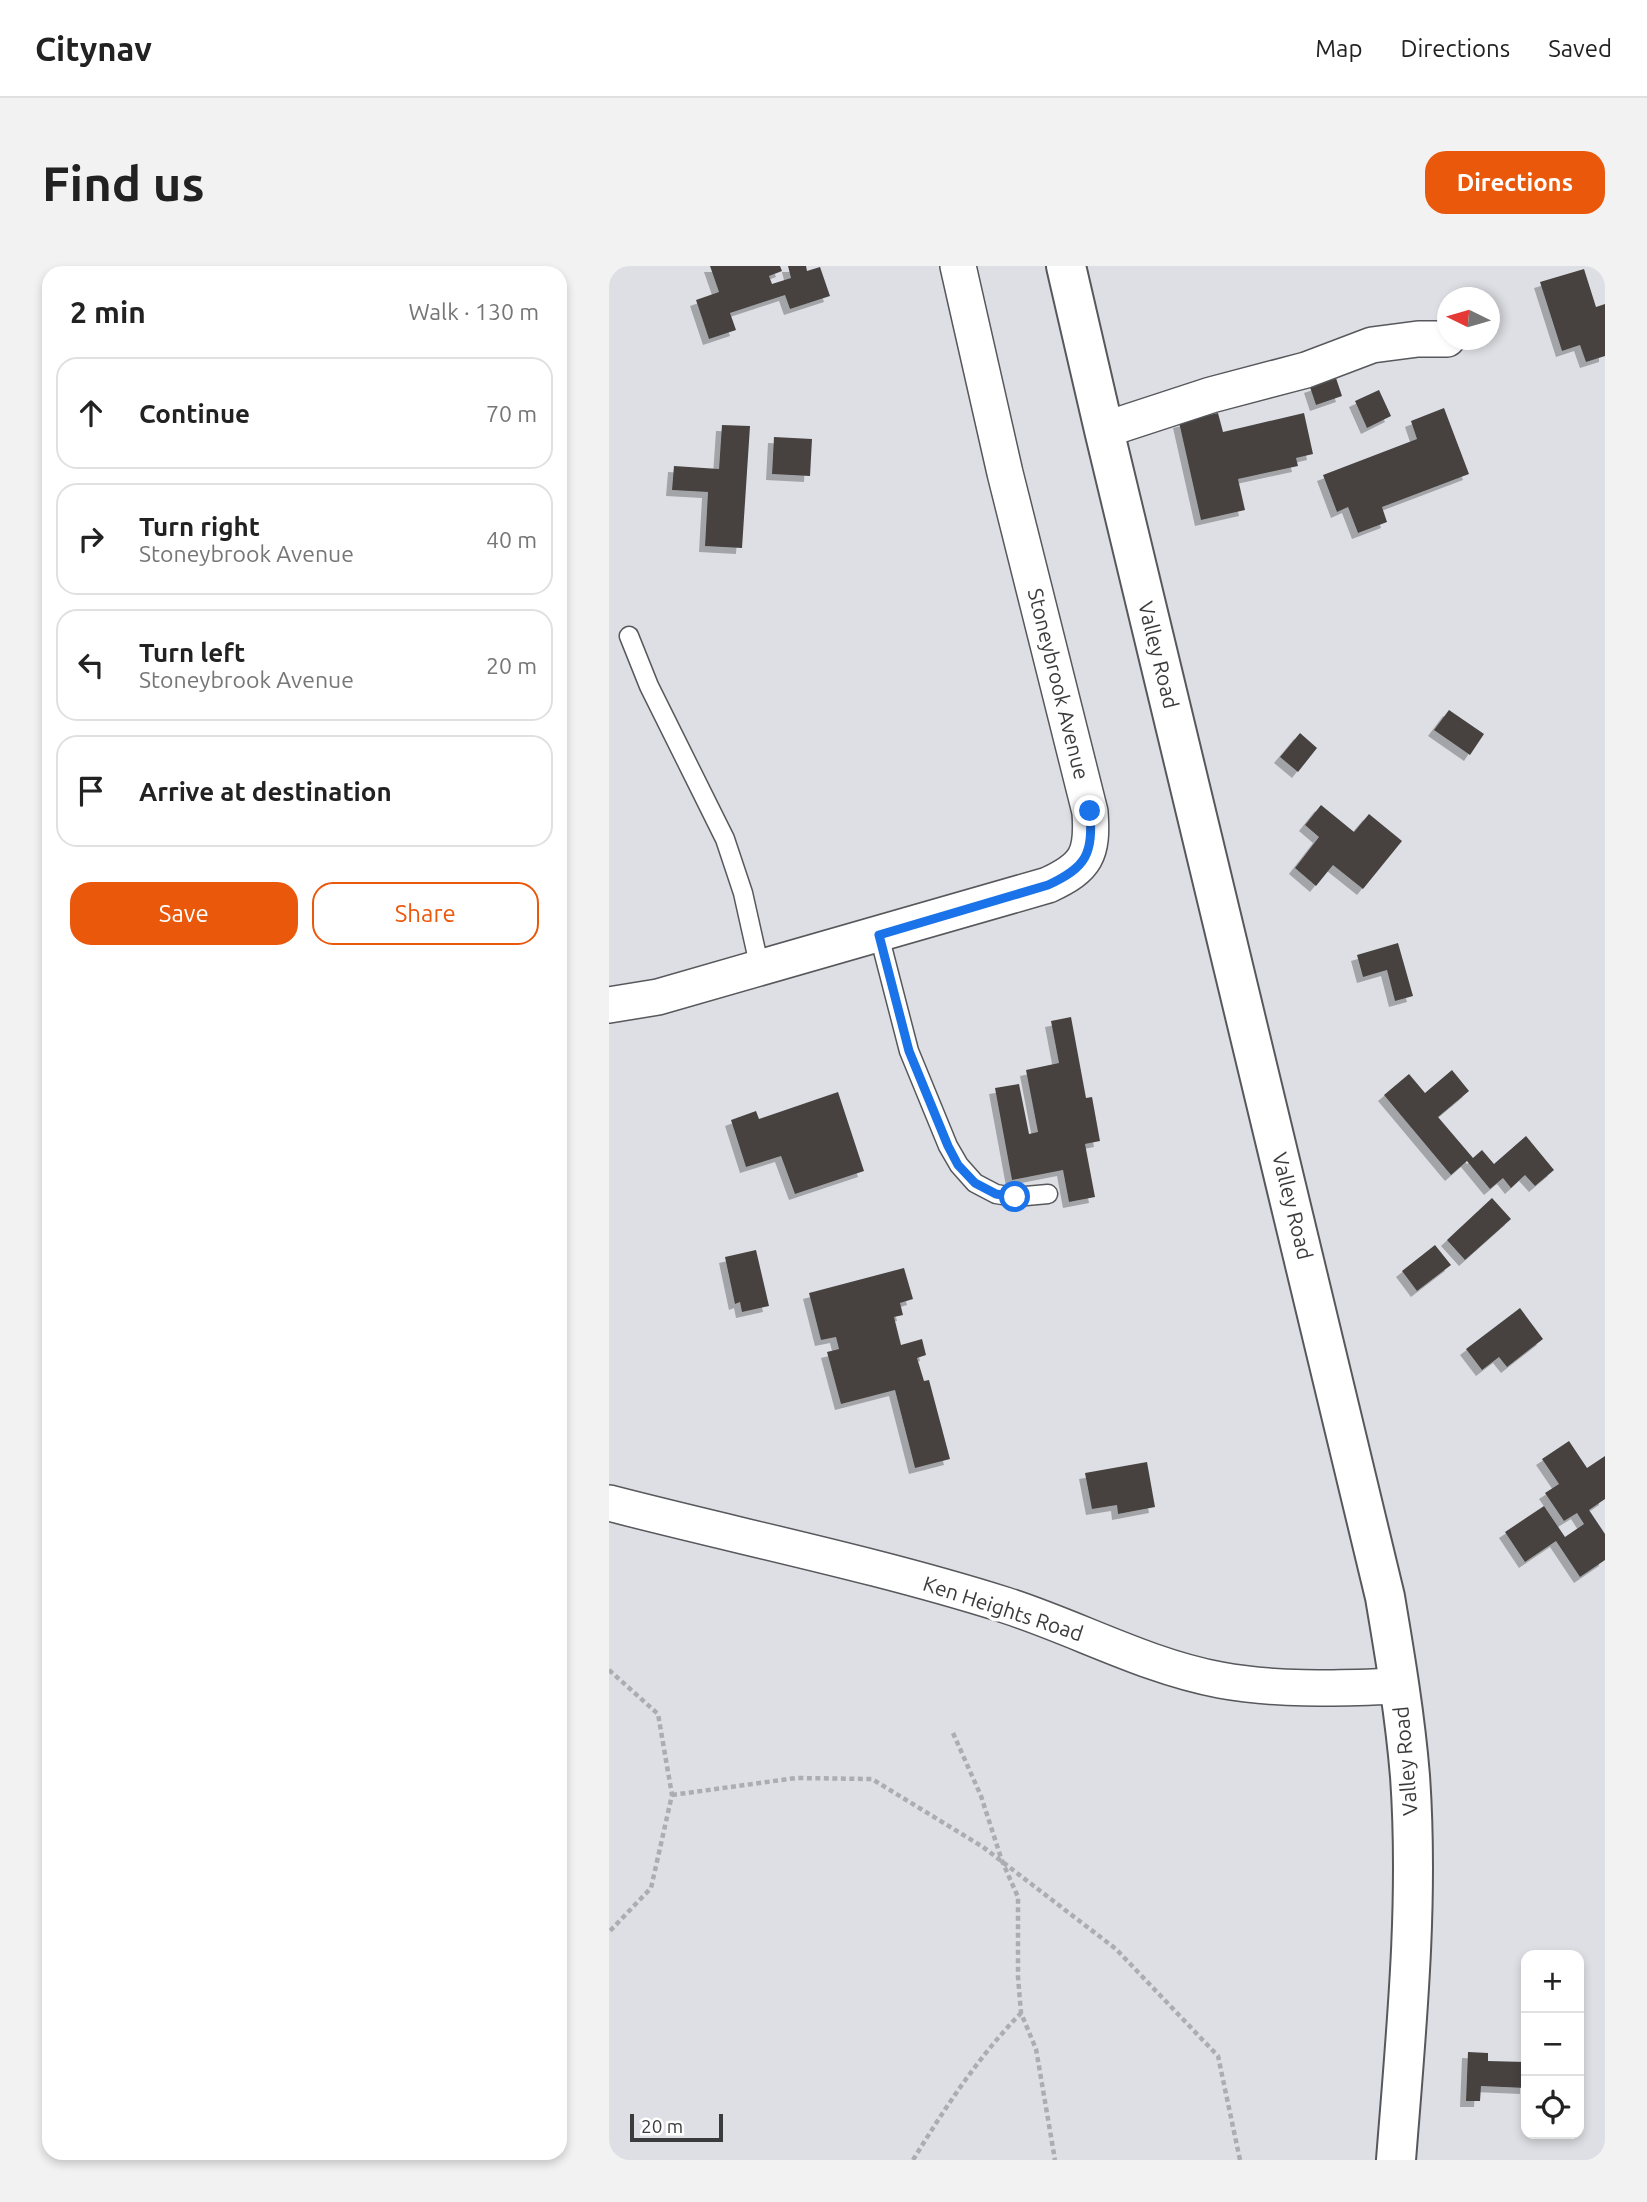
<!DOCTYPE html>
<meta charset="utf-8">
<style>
:root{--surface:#fff;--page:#f2f2f2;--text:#222;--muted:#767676;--line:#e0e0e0;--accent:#ea580c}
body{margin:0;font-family:Ubuntu,sans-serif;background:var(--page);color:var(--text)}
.controls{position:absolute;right:21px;bottom:21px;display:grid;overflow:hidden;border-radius:14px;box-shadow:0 4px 10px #0003}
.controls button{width:63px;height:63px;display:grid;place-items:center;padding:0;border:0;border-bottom:2px solid var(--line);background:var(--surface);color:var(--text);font:35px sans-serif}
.compass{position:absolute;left:828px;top:21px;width:63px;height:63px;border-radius:50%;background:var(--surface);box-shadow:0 4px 10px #0003;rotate:275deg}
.scale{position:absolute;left:21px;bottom:18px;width:93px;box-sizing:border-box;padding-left:7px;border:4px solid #3b3b3d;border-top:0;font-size:19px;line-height:24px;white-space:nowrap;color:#3b3b3d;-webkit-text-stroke:5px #fff;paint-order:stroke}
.stop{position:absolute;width:21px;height:21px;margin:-16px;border:5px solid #1a73e8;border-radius:50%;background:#fff}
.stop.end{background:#1a73e8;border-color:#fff;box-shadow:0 2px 7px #0008}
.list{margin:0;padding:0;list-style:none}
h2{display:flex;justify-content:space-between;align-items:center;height:91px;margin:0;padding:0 28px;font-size:30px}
h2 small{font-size:23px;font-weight:400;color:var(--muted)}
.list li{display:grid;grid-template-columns:46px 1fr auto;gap:21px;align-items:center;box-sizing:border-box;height:112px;margin:0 14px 14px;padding:0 14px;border:2px solid var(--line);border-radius:21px}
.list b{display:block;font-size:26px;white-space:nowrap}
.list p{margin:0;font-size:23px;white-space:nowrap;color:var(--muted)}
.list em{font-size:23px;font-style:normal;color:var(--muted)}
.actions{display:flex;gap:14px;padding:21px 28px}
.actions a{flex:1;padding:16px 0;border:2px solid var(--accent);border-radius:21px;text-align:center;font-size:24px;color:var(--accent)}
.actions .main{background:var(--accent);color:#fff}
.icon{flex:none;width:38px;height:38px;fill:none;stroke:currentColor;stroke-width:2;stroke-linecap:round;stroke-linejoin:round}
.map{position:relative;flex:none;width:996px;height:1894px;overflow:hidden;border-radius:21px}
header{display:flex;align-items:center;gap:42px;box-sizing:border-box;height:98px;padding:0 35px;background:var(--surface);border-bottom:2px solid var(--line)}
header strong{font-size:33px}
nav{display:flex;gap:38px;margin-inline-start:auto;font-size:24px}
.intro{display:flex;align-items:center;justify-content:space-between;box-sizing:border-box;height:168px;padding:0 42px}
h1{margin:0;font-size:49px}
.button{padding:18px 32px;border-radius:21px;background:var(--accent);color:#fff;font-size:24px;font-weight:700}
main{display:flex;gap:42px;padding:0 42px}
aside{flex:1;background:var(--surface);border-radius:21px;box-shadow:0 4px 10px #0003}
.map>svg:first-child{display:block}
.building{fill:#464341;filter:url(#shadow)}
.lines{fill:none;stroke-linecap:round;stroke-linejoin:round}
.service-casing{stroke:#57585c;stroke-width:21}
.minor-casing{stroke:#57585c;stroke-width:38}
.tertiary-casing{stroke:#57585c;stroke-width:42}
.path{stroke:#acadb1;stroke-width:4.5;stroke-dasharray:5 3.5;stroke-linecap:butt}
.service{stroke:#fff;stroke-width:18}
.minor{stroke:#fff;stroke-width:35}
.tertiary{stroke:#fff;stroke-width:38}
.route{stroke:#1a73e8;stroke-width:9}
.labels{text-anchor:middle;stroke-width:7;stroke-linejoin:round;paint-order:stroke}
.street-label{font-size:21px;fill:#3b3b3d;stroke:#fff}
</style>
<header>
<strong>Citynav</strong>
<nav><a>Map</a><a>Directions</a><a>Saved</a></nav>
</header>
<div class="intro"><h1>Find us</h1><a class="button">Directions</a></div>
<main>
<aside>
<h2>2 min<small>Walk · 130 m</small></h2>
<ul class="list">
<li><svg class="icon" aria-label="ahead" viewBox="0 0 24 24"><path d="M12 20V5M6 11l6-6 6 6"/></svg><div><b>Continue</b></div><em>70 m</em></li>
<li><svg class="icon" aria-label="right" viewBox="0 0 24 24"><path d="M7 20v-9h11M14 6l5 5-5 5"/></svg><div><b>Turn right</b><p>Stoneybrook Avenue</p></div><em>40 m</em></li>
<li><svg class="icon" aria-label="left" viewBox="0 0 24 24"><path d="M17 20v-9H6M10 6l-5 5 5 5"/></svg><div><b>Turn left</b><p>Stoneybrook Avenue</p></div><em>20 m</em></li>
<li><svg class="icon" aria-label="arrive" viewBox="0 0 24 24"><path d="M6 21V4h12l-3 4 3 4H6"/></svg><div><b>Arrive at destination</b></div></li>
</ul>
<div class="actions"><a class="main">Save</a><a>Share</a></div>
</aside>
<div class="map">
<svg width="996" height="1894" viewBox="0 0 996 1894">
<defs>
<filter id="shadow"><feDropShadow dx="-6" dy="6" stdDeviation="0" flood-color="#0004"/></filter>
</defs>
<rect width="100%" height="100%" fill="#dedfe4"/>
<path class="building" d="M101 0H171L173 5 160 10 163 18 182 12 179 0H197L198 5 211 1 221 30 181 43 176 29 121 47 127 64 100 73 87 34 110 26Z
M975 3 987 41 996 38V90L977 96 971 79 953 85 931 16Z
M727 112 733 130 707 139 701 121Z
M770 124 782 150 758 162 746 135Z
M835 142 860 208 773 241 778 256 749 267 739 241 728 246 714 209 808 173 802 155Z
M609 147 614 166 695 147 704 188 687 192 689 200 629 213 636 244 592 254 570 156Z
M113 159 141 160 133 282 96 280 99 226 63 224 65 200 110 203Z
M165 171 203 173 201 210 163 208Z
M840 444 875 468 861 489 825 464Z
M691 467 708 482 689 506 671 491Z
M712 539 745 566 760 548 793 575 754 623 724 599 707 620 686 602 710 571 696 559Z
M789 677 804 730 786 735 778 704 754 711 748 689Z
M462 751 477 832 483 831 491 875 476 878 486 931 460 936 454 904 403 914 386 822 410 818 420 868 429 866 417 804 450 797 442 755Z
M843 804 860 825 829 851 864 892 873 884 885 898 917 870 945 904 926 920 916 909 902 922 894 912 881 923 858 895 842 909 775 829 800 808 816 827Z
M229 826 255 905 186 928 172 890 137 901 122 854 147 845 150 853Z
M883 932 902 953 856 994 838 974Z
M826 979 842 999 808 1025 793 1005Z
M147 984 160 1040 133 1046 131 1036 126 1038 116 991Z
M295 1002 304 1033 291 1037 294 1049 285 1051 292 1079 313 1073 317 1089 308 1092 315 1115 320 1114 341 1193 306 1202 286 1124 232 1138 218 1086 230 1083 227 1071 212 1074 200 1027Z
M911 1042 934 1073 898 1101 890 1091 873 1104 857 1083Z
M960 1175 978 1202 996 1190V1233L980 1244 996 1268V1294L971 1311 947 1275 916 1296 896 1266 935 1240 956 1271 975 1258 968 1247 955 1255 936 1227 950 1218 933 1193Z
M538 1196 546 1241 509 1248 508 1239 483 1243 476 1207Z
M859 1786 879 1787V1795L917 1796V1822L872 1820 871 1835H857Z"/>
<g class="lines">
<g class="service-casing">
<path id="service" d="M20 370 40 420 116 573 134 627 151 703
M270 669 300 785 339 880 350 899 366 917 387 928 406 931 439 928"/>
</g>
<g class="minor-casing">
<path id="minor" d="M495 164 602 129 697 104 763 79 809 73H838
M0 739 49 731 439 619C478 601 484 588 481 546L396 207 349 0
M0 1237C131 1271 266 1298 396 1339 468 1362 536 1400 611 1414 671 1425 731 1422 791 1420"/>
</g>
<g class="tertiary-casing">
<path id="tertiary" d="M457 0 495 164 776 1331C786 1390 796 1450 801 1510 810 1638 797 1767 787 1894"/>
</g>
<path class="path" d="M0 1404 49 1448 63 1529 42 1622 0 1666
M344 1467 372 1530 393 1595 409 1631V1711L412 1747 427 1783 446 1894
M63 1529 187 1512 263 1513 374 1581 507 1683 609 1790 631 1894
M304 1894C336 1842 369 1791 412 1747"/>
<use href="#service" class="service"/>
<use href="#minor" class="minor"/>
<use href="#tertiary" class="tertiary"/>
</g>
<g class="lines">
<path class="route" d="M406 931 387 928 366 917 349 899 339 880 300 785 270 669 439 619C478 601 484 588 481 545"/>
</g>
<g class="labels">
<g class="street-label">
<text transform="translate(549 389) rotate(76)" y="7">Valley Road</text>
<text transform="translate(449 418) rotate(76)" y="7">Stoneybrook Avenue</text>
<text transform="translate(683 940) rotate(76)" y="7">Valley Road</text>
<text transform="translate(394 1343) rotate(18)" y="7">Ken Heights Road</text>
<text transform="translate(797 1495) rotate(-95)" y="7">Valley Road</text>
</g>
</g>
</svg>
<div class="controls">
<button>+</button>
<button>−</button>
<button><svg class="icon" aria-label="locate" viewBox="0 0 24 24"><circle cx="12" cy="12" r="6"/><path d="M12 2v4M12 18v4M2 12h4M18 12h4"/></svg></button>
</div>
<svg class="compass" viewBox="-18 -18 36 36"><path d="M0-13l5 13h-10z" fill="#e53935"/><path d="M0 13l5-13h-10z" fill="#767676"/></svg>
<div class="scale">20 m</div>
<div class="stop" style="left:406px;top:931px"></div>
<div class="stop end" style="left:481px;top:545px"></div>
</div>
</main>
